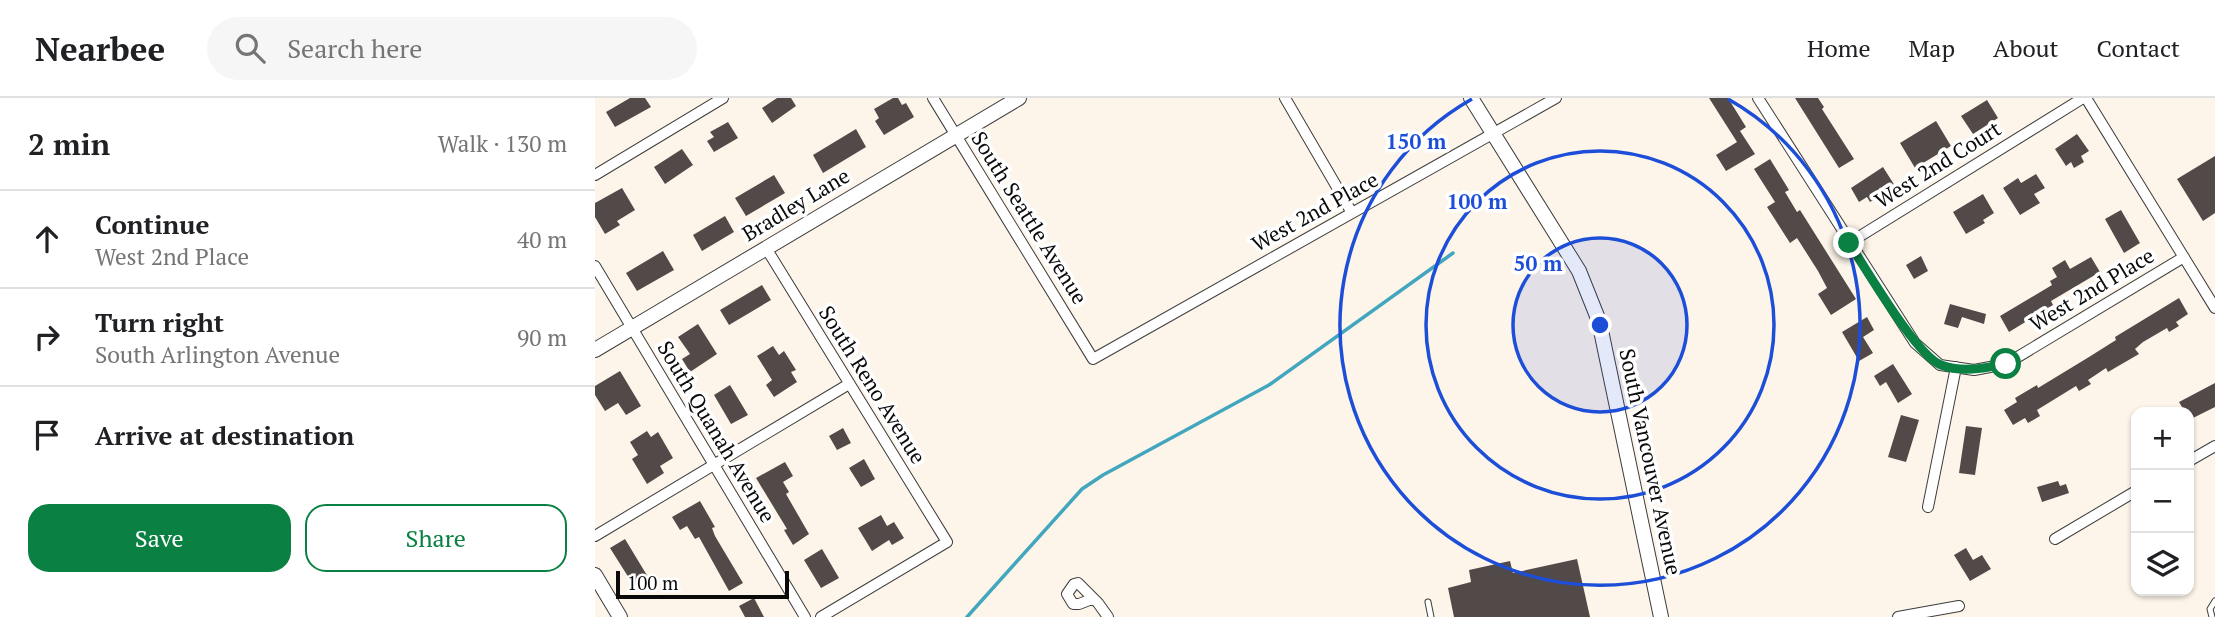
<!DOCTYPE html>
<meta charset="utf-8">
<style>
:root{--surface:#fff;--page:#f6f6f6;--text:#202124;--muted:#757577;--line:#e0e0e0;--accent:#0b8043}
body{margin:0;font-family:"PT Serif",serif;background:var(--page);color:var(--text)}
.controls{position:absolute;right:21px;bottom:21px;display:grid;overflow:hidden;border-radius:14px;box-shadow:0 2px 5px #0004}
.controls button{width:63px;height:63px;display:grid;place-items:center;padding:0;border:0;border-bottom:2px solid var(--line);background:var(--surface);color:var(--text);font:35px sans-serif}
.scale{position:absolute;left:21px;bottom:18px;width:173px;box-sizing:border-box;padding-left:7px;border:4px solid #0a0a0a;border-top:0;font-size:19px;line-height:24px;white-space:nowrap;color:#0a0a0a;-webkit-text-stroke:5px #fff;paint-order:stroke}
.stop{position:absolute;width:21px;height:21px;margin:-16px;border:5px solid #0b8043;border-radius:50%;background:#fff}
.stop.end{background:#0b8043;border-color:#fff;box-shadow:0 2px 7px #0008}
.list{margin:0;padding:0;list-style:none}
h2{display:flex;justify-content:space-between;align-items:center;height:91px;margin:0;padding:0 28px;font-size:30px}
h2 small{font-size:23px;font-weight:400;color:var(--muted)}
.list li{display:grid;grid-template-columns:46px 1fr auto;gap:21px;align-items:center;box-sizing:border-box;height:98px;padding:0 28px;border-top:2px solid var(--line)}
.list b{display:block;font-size:26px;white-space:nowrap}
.list p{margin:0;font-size:23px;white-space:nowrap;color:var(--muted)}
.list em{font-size:23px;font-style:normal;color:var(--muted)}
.actions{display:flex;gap:14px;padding:21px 28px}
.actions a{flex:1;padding:16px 0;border:2px solid var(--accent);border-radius:21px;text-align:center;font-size:24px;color:var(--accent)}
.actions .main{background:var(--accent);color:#fff}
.icon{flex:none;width:38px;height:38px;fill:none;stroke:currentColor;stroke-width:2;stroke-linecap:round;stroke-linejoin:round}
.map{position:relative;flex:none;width:1620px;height:519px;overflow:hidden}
header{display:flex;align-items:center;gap:42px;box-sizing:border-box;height:98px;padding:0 35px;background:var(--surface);border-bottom:2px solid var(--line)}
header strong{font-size:33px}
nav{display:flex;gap:38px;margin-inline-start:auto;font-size:24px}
.search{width:490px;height:63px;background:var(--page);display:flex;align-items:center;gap:18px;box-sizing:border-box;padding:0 24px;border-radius:38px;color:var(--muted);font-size:26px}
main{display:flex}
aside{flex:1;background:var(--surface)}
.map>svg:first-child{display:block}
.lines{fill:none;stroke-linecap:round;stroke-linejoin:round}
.stream{stroke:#42a6bf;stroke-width:3.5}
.building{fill:#524a48}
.service-casing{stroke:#3d3d3d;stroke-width:7}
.minor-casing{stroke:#3d3d3d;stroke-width:12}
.tertiary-casing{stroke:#3d3d3d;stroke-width:16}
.service{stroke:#fff;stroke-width:5}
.minor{stroke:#fff;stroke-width:10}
.tertiary{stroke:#fff;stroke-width:14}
.route{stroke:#0b8043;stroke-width:9}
.ring{fill:none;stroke:#1d4ed8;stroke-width:3.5}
.labels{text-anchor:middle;stroke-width:7;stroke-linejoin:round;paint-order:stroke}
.street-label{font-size:21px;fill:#0a0a0a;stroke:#fff}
.centre{fill:#1d4ed8;stroke:#fff;stroke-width:3.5}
.ring-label{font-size:21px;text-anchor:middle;font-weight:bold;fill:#1d4ed8;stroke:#fff;stroke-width:7;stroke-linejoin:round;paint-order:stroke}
</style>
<header>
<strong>Nearbee</strong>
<div class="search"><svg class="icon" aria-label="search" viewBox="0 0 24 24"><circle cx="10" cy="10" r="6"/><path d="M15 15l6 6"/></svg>Search here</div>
<nav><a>Home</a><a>Map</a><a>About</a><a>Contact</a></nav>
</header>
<main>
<aside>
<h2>2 min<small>Walk · 130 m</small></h2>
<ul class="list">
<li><svg class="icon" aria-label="ahead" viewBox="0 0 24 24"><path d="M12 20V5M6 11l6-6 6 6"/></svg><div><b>Continue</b><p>West 2nd Place</p></div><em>40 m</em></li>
<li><svg class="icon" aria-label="right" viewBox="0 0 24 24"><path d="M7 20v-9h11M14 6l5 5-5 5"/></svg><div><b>Turn right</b><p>South Arlington Avenue</p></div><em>90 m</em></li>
<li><svg class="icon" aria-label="arrive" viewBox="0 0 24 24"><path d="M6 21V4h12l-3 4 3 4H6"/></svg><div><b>Arrive at destination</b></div></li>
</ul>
<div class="actions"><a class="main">Save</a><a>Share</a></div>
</aside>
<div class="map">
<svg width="1620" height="519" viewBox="0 0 1620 519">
<rect width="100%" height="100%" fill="#fdf5e9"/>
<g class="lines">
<path class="stream" d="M372 519 487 391 508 377 674 287 858 155"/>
</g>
<path class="building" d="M35 0H50L56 9 20 29 11 14Z
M182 0H196L201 8 177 25 167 10Z
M298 0H303L307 7 311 5 319 19 289 37 280 23 284 20 279 11Z
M1114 0H1133L1151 29 1145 33 1160 56 1131 73 1121 57 1142 44Z
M1200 0H1223L1229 9 1227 11 1259 61 1244 70Z
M1392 2 1403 20 1378 36 1366 18Z
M1341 23 1356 48 1320 70 1305 45Z
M133 24 143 40 119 54 112 43 119 39 115 34Z
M261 31 271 49 228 75 218 57Z
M1482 36 1494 53 1486 58 1489 64 1479 70 1476 64 1471 68 1460 51Z
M87 51 98 67 70 86 59 69Z
M1620 58V115L1608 123 1582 81Z
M1175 61 1194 92 1190 94 1202 114 1205 112 1261 201 1236 217 1223 196 1232 190 1223 173 1202 140 1195 145 1172 109 1180 104 1159 71Z
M1288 69 1300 88 1275 104 1272 99 1264 104 1256 90Z
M1441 76 1450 90 1439 96 1445 105 1425 117 1408 90 1423 80 1426 85Z
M179 77 190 95 151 118 140 100Z
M27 90 40 112 22 123 25 127 10 136 0 119V105Z
M1388 96 1399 115 1388 122 1390 125 1371 136 1358 114Z
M1526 112 1545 145 1529 155 1510 121Z
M130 118 139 134 107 153 98 137Z
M68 153 79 172 42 193 31 175Z
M1326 158 1333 173 1319 181 1311 167Z
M1496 159 1505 174 1456 203 1458 207 1414 234 1405 218 1457 187 1455 183 1462 179 1457 170 1470 162 1475 171Z
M167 187 176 202 134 227 125 212Z
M1584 200 1593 216 1581 224 1584 228 1574 234 1572 230 1548 244 1540 251 1544 256 1513 274 1511 270 1493 282 1496 286 1484 293 1481 288 1442 312 1445 318 1433 325 1430 320 1418 327 1409 312 1422 304 1420 300 1442 287 1443 290 1494 259 1521 242 1520 239Z
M1355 206 1391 216 1389 226 1367 219 1363 230 1349 226Z
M1272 219 1279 232 1268 239 1278 255 1264 263 1247 234Z
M103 226 122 256 95 274 87 261 95 256 83 239Z
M178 248 184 257 189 253 201 272 196 274 202 284 179 299 171 287 177 282 162 258Z
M1298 266 1317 296 1303 305 1291 284 1285 288 1279 278Z
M25 273 46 308 31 317 23 305 10 313 0 297V288Z
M1620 285V309L1594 322V314H1590L1584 304Z
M135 287 153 317 136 326 119 297Z
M1306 317 1324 322 1311 364 1293 359Z
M1371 328 1387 330 1380 377 1364 375Z
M248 330 256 345 242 352 234 338Z
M52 333 56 339 63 334 78 360 65 368 69 375 52 386 37 361 43 357 35 344Z
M269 361 280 381 266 389 254 370Z
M190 364 198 378 188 384 194 394 191 396 214 436 198 447 189 432 192 431 161 380Z
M1463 383 1465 388 1471 386 1474 395 1447 404 1442 389Z
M105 403 120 429 117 430 120 438 148 485 134 493 104 439 100 441 92 428 85 432 77 419Z
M286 417 292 428 299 424 309 440 297 447 294 442 277 453 263 430Z
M30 441 53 479 39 488 15 450Z
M1371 450 1378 462 1387 457 1396 471 1375 483 1359 457Z
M227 451 244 480 226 490 209 462Z
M982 461 995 519H859L853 490 876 484 874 472 915 463 918 475Z
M159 500 169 519H150L144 508Z"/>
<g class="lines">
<g class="service-casing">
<path id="service" d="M833 504 836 519
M1617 519 1615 511 1620 503"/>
</g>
<g class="minor-casing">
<path id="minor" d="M338 0 498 261 961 0
M690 0 757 115
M1163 0 1320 245 1345 267 1379 272 1411 266 1589 159
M1491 0 1620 210
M0 77 128 0
M1254 145 1488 0
M171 150 352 444 226 519
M0 168 210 519
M1594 363 1620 348
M1333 409 1361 269
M0 438 254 286
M1460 441 1541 393
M497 501 484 506H478L472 496 479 486 483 485 503 505 513 519
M1303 519 1364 508"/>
</g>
<g class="tertiary-casing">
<path id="tertiary" d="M876 0 984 173 1004 223 1066 519
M0 252 424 0
M0 477 25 519"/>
</g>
<use href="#service" class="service"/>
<use href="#minor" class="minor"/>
<use href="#tertiary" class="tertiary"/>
</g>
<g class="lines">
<path class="route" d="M1254 145C1272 172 1321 257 1346 267 1367 275 1390 270 1411 266"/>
</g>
<circle cx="1005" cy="227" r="87" fill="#1d4ed8" fill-opacity=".12"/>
<g class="ring">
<circle cx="1005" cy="227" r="87"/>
<circle cx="1005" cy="227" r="174"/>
<path d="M1133 1A260 260 0 1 1 877 1"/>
</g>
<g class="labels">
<g class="street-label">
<text transform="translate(1343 67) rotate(-32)" y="7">West 2nd Court</text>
<text transform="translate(201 107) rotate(-31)" y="7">Bradley Lane</text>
<text transform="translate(720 114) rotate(-29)" y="7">West 2nd Place</text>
<text transform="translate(434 120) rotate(58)" y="7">South Seattle Avenue</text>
<text transform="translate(1497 192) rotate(-31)" y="7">West 2nd Place</text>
<text transform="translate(277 287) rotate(58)" y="7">South Reno Avenue</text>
<text transform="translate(121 334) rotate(59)" y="7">South Quanah Avenue</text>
<text transform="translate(1055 364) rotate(78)" y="7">South Vancouver Avenue</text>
</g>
</g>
<circle cx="1005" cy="227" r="10" class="centre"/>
<g class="ring-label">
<text x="821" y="51">150 m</text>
<text x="882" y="111">100 m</text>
<text x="943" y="173">50 m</text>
</g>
</svg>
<div class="controls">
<button>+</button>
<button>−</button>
<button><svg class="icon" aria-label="layers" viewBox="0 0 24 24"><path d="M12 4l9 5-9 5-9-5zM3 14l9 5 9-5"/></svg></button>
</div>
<div class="scale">100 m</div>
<div class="stop" style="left:1411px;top:266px"></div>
<div class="stop end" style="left:1254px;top:145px"></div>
</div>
</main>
